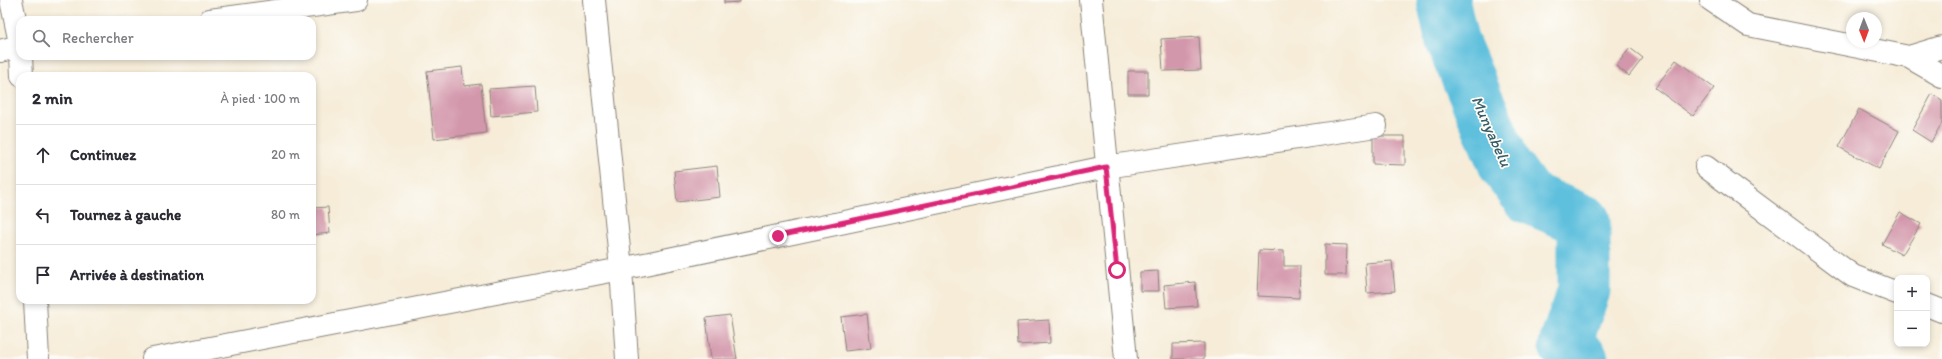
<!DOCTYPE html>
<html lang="fr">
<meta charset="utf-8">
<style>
:root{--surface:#fff;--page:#f2f2f3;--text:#2b2b33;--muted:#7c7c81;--line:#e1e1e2}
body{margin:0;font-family:Itim,sans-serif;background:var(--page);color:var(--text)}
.controls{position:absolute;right:12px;bottom:12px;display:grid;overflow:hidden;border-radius:8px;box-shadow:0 2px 6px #0003}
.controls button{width:36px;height:36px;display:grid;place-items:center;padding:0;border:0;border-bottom:1px solid var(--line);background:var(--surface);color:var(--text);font:20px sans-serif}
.compass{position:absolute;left:1846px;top:12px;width:36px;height:36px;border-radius:50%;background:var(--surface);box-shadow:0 2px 6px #0003;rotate:179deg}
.stop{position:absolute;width:12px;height:12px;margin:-9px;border:3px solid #db2777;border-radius:50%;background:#fff}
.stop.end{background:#db2777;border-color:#fff;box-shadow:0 1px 4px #0008}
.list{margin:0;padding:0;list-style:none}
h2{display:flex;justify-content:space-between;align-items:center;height:52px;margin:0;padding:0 16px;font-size:17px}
h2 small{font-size:13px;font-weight:400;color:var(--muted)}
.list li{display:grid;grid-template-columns:26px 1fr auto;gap:12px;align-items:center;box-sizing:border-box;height:60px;padding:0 16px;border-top:1px solid var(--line)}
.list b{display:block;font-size:15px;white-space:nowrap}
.list em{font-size:13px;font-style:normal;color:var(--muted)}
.icon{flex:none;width:22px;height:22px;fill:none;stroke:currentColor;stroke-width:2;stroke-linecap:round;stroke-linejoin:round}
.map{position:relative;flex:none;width:1942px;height:359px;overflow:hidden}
.search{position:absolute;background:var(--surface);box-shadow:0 2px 6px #0003;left:16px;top:16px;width:300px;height:44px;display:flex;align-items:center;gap:10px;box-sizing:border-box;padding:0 14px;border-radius:12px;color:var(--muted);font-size:15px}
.panel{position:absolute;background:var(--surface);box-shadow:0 2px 6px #0003;left:16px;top:72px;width:300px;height:232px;border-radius:12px}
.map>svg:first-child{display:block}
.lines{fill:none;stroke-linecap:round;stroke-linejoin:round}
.river{stroke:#5fc0dd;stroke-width:53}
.building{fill:#d397ab}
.minor-casing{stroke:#89847a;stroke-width:24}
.minor{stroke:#fff;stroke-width:22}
.route{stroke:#db2777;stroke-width:5}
.labels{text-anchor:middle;stroke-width:3.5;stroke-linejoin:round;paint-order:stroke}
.water-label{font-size:16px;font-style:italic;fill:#375e69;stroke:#fdfcf7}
</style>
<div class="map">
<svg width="1942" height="359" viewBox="0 0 1942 359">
<rect width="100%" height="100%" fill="#fdfcf7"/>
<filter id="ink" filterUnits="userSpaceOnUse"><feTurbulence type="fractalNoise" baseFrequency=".025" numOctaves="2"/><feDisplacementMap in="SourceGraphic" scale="8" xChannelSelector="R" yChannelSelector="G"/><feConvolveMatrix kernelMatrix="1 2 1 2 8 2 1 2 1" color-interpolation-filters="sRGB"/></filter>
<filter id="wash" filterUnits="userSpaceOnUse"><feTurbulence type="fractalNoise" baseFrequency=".012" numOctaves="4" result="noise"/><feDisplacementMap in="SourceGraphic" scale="16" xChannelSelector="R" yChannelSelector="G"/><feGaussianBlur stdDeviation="0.9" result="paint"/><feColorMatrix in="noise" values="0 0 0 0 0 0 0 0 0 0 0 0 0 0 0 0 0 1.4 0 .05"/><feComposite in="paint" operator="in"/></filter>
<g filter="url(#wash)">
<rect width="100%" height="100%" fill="#f6ecd8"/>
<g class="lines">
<path class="river" d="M1443 0 1452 41 1505 165 1528 197 1584 221V290L1565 345 1582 359"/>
</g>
<g id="blocks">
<path class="building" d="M724 0H740V2L724 3Z
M1199 37 1201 70 1163 71 1161 39Z
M1630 48 1643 58 1629 76 1616 66Z
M1676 60 1714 88 1693 116 1655 88Z
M462 67 464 86 481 84 486 133 434 139 427 71Z
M1128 71H1148V94H1128Z
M535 86 537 112 491 116 489 89Z
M1932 94 1942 100V123L1931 142 1912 130Z
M1859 109 1899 131 1879 169 1839 147Z
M1373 136H1405V165L1373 164Z
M717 166 720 197 677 202 674 171Z
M328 207 330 233 312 235V208Z
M1900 212 1921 224 1902 255 1882 244Z
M1325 244 1347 245 1346 275H1325Z
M1259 250 1284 251V266H1300L1299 298 1257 296Z
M1392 261 1395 291 1367 293 1365 263Z
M1158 271 1159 291H1140V272Z
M1195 282 1197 306 1166 308 1164 285Z
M867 314 871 348 845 351 841 317Z
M730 315 737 359H711L706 318Z
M1049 320 1050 343 1018 345 1017 322Z
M1204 343V359H1173V344Z"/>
</g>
</g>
<g filter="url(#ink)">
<use href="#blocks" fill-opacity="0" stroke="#89847a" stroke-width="1"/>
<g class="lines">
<g class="minor-casing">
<path id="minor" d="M11 0 20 43
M594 0 621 269 627 359
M1091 0 1126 359
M1711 0 1748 25 1909 57 1942 47
M210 20 356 0
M0 51 20 46
M21 56 22 76
M1909 57 1942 76
M1706 167 1853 276 1897 293
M35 300 38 359
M1927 305 1942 311
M153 359 621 269 1106 167 1376 126"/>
</g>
<use href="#minor" class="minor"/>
</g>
</g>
<g class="lines" filter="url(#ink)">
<path class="route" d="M778 236 1106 167 1117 270"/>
</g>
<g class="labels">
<g class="water-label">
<text transform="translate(1492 131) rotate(66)" y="6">Munyabelu</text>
</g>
</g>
</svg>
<div class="controls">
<button>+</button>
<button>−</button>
</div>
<svg class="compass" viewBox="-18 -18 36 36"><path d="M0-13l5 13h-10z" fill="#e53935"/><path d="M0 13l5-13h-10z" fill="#7c7c81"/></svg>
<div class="stop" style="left:1117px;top:270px"></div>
<div class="stop end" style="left:778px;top:236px"></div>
<div class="search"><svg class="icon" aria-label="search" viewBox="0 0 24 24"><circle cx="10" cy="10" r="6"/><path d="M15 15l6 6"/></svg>Rechercher</div>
<section class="panel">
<h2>2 min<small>À pied · 100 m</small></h2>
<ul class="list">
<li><svg class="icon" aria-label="ahead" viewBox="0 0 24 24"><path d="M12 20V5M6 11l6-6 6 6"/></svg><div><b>Continuez</b></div><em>20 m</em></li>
<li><svg class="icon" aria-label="left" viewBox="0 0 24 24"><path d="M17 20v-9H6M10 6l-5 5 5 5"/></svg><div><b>Tournez à gauche</b></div><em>80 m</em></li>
<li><svg class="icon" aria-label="arrive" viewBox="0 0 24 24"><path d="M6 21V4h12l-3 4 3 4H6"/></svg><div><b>Arrivée à destination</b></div></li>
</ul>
</section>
</div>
